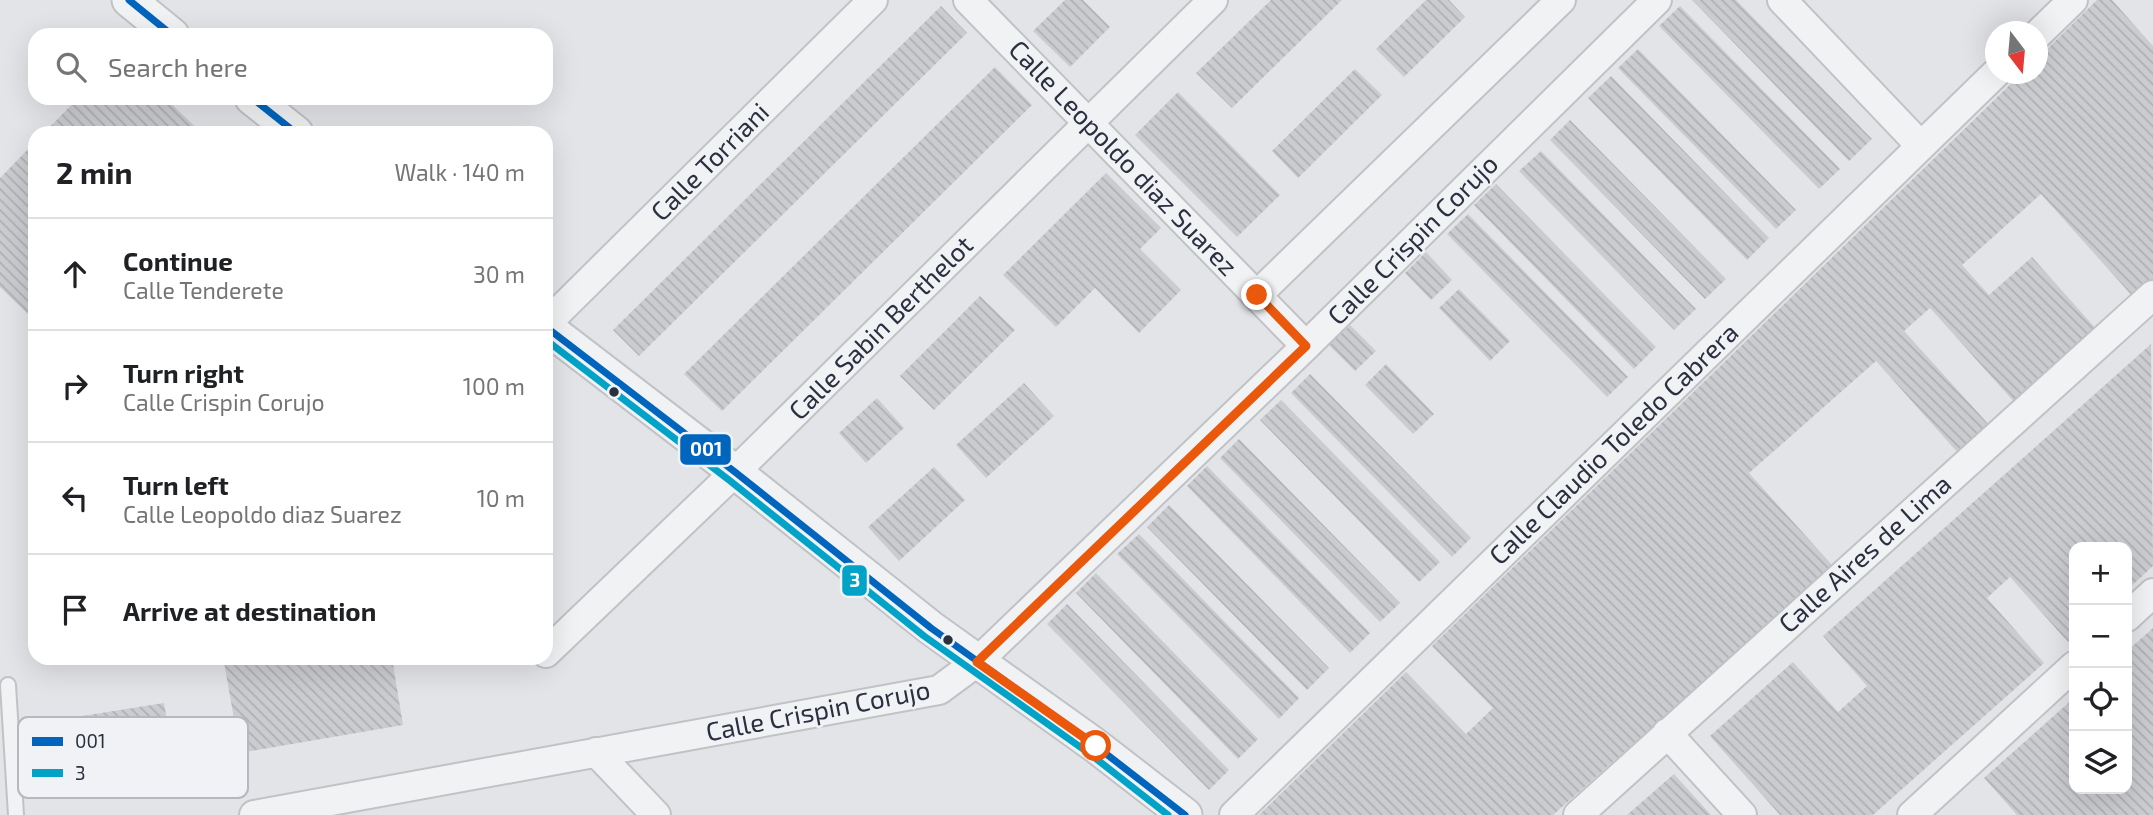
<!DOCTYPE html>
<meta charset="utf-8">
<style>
:root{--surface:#fff;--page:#f6f6f6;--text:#202124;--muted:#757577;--line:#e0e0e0}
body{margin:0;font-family:"Exo 2",sans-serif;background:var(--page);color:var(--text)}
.controls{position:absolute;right:21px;bottom:21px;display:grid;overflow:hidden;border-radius:14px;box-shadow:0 7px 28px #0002}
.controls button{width:63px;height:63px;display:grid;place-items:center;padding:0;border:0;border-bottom:2px solid var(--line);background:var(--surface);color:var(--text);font:35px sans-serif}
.compass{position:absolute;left:1985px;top:21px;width:63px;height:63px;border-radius:50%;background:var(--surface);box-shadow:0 7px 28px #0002;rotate:164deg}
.stop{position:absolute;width:21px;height:21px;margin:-16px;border:5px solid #ea580c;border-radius:50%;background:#fff}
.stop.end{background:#ea580c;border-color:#fff;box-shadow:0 2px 7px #0008}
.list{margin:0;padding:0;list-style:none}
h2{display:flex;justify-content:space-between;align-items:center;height:91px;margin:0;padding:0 28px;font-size:30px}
h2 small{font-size:23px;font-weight:400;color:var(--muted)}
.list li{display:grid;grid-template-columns:46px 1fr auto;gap:21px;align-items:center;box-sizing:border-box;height:112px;padding:0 28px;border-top:2px solid var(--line)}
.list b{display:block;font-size:26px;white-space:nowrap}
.list p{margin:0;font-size:23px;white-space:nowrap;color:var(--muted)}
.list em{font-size:23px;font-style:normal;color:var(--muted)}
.icon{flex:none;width:38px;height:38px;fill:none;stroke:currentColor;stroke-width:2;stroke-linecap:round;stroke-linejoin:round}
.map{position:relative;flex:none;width:2153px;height:815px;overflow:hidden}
.search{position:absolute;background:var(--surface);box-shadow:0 7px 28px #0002;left:28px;top:28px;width:525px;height:77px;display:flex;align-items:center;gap:18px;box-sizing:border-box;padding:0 24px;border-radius:21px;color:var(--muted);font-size:26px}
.panel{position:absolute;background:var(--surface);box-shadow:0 7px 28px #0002;left:28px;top:126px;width:525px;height:539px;border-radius:21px}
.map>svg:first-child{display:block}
.building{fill:url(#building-back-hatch)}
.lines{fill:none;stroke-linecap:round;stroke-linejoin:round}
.service-casing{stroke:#c1c2c5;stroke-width:18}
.minor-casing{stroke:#c1c2c5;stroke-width:32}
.tertiary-casing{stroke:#c1c2c5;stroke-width:37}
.service{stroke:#f1f2f4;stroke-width:14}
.minor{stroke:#f1f2f4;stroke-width:28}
.tertiary{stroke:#f1f2f4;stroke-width:33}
.bus-1-casing{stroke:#f0f2f6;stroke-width:12}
.bus-2-casing{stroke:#f0f2f6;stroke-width:12}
.bus-1{stroke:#0065bd;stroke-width:7}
.bus-2{stroke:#02a3c7;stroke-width:7}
.route{stroke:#ea580c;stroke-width:9}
.bus-dot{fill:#2b303e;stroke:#f0f2f6;stroke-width:2.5}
.labels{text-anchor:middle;stroke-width:5;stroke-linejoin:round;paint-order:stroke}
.street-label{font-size:26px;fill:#2b303e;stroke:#f0f2f6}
.key{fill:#f0f2f6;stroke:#b5b8bf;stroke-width:2}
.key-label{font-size:19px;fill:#2b303e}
.line-badge{stroke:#f0f2f6;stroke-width:2.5}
.badge-label{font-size:19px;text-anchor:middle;font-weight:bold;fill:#fff}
</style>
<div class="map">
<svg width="2153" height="815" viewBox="0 0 2153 815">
<defs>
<pattern id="building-back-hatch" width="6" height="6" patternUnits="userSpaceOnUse" patternTransform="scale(1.75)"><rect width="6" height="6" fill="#cacccf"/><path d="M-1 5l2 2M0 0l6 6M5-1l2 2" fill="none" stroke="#aeb0b3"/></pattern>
</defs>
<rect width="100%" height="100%" fill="#e2e4e7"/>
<path class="building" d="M1065 0H1083L1110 27 1070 67 1033 31Z
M1271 0H1342L1232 108 1196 73Z
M1426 0H1449L1465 17 1404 77 1376 49Z
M1692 0H1736L1872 139 1849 161Z
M2097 0H2112L2153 46V283L2135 299 2041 194 1962 265 1989 295 2032 257 2098 331 2016 404 1930 308 1904 331 1991 427 1959 454 1876 361 1749 473 1833 566 1553 815H1259L1406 672 1466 734 1493 708 1432 646 2021 74H2038V58Z
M941 6 967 33 639 356 613 330Z
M1680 6 1840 169 1819 189 1659 26Z
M1638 49 1796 210 1776 229 1618 68Z
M995 67 1032 105 722 411 684 374Z
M1355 69 1382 95 1298 178 1272 151Z
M1611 76 1769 238 1747 260 1588 98Z
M1178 92 1280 195 1237 237 1135 135Z
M78 98H165L202 133H44Z
M1570 120 1726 279 1705 299 1550 140Z
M35 142V321L0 287V178Z
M1541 151 1696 309 1674 330 1519 171Z
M1106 173 1161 228 1140 249 1181 290 1139 333 1095 288 1056 327 1003 275Z
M1496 184 1656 347 1634 369 1474 205Z
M1468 214 1628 377 1607 397 1447 234Z
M1426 252 1452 280 1431 300 1405 273Z
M1459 289 1510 341 1490 361 1439 308Z
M980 296 1015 330 934 410 900 376Z
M1350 325 1376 351 1355 371 1329 345Z
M2151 344 2153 566 2127 590V547H2074V636L2068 642 2010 577 1987 598 2044 663 1873 815H1780L1710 736 1793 662 1838 712 1867 686 1823 636Z
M1386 364 1434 414 1413 434 1365 385Z
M1310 374 1471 538 1452 557 1291 393Z
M1024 383 1054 416 986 478 956 445Z
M877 398 904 428 866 463 839 433Z
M1281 400 1440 562 1419 582 1260 420Z
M1239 439 1400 603 1380 622 1220 458Z
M1207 466 1370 633 1350 653 1187 486Z
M934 467 965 500 899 561 868 527Z
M1169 505 1329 668 1307 690 1147 527Z
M1139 534 1299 698 1279 719 1117 554Z
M1096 573 1258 739 1238 759 1076 593Z
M1067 604 1229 770 1209 790 1047 624Z
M2153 628V815H2017L1984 778 2074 698V789H2127V651Z
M245 658H392L403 725 240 753 224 662Z
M164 703 176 777 89 791 76 717Z
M1674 774 1711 815H1627Z"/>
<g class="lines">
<g class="service-casing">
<path id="service" d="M8 685 16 815"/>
</g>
<g class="minor-casing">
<path id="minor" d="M968 0 1306 346
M1782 0 1920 145
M2038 34 2073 0
M1257 295 1561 0
M546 324 873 0
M2127 617 2153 593
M546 653 735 472 1213 0
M1667 733 1742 815
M596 752 656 815
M254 815 939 690 977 662 1306 346 1657 0
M1234 815 1996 73
M1578 815 2153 295
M1912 815 2074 666"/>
</g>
<g class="tertiary-casing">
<path id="tertiary" d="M129 0 172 35
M252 98 296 133
M546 327 735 472 931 628 1096 746 1185 815"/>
</g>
<use href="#service" class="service"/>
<use href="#minor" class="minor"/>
<use href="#tertiary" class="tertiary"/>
<g class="bus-1-casing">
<path id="bus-1" d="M129 0 172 35
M252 98 296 133
M546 327 735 472 931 628 1096 746 1185 815"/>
</g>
<g class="bus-2-casing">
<path id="bus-2" d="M546 340 729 480 924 636 1090 754 1168 815"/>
</g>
<use href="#bus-1" class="bus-1"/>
<use href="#bus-2" class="bus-2"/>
</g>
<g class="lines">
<path class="route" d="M1096 746 977 662 1306 346 1257 295"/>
</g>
<g class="bus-dot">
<circle cx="614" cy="392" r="6"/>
<circle cx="948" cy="640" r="6"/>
</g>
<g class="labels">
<g class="street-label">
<text transform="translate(1123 158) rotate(46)" y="9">Calle Leopoldo diaz Suarez</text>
<text transform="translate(710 162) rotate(-45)" y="9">Calle Torriani</text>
<text transform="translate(1413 240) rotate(-45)" y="9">Calle Crispin Corujo</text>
<text transform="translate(881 328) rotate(-45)" y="9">Calle Sabin Berthelot</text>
<text transform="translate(1614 444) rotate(-44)" y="9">Calle Claudio Toledo Cabrera</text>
<text transform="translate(1865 554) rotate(-42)" y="9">Calle Aires de Lima</text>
<text transform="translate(818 711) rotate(-11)" y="9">Calle Crispin Corujo</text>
</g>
</g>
<rect x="18" y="717" width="230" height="81" rx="10" class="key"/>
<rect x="32" y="737" width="31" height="9" fill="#0065bd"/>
<rect x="32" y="769" width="31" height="8" fill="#02a3c7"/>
<g class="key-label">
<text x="75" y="748">001</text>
<text x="75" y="780">3</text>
</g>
<g class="line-badge">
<rect x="679" y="433" width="53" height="33" rx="7" fill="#0065bd"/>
<rect x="841" y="564" width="27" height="33" rx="7" fill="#02a3c7"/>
</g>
<g class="badge-label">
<text x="706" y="456">001</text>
<text x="855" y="587">3</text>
</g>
</svg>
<div class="controls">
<button>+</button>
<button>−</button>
<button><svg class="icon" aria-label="locate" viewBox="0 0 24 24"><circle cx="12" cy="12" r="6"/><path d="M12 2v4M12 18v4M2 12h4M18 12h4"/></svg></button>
<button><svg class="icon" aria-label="layers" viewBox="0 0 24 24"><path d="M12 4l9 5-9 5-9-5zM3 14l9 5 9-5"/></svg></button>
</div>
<svg class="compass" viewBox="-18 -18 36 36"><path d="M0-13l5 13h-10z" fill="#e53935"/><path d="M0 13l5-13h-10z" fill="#757577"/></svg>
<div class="stop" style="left:1096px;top:746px"></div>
<div class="stop end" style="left:1257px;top:295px"></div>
<div class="search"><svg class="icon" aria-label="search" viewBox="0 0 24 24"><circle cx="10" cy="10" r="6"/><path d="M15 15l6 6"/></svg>Search here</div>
<section class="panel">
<h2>2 min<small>Walk · 140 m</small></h2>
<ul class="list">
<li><svg class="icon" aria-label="ahead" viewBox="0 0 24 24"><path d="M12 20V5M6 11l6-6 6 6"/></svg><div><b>Continue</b><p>Calle Tenderete</p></div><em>30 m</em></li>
<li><svg class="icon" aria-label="right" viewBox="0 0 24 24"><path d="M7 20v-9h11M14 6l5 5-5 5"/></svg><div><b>Turn right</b><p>Calle Crispin Corujo</p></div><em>100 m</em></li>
<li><svg class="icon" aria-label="left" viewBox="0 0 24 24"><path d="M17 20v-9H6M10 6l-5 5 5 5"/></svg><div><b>Turn left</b><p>Calle Leopoldo diaz Suarez</p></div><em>10 m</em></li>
<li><svg class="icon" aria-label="arrive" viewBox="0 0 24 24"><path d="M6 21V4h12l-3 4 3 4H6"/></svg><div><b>Arrive at destination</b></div></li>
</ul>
</section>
</div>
